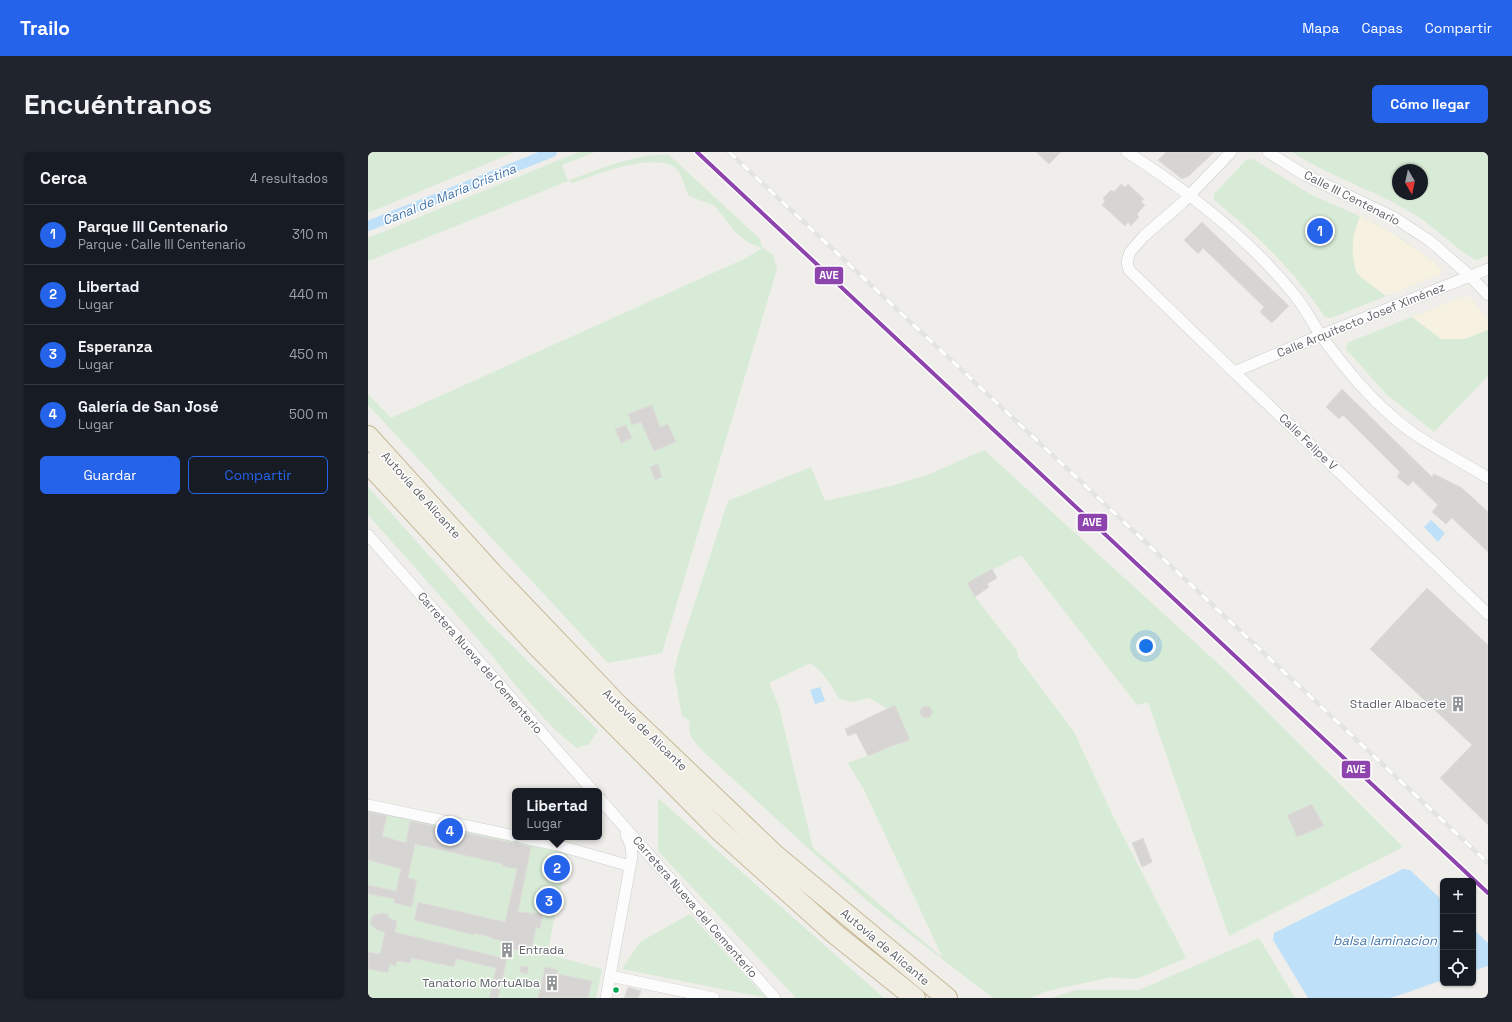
<!DOCTYPE html>
<html lang="es">
<meta charset="utf-8">
<style>
:root{--surface:#171b24;--page:#20242c;--text:#f1f3f6;--muted:#9ea1a6;--line:#363941;--accent:#2563eb}
body{margin:0;font-family:"Space Grotesk",sans-serif;background:var(--page);color:var(--text)}
.controls{position:absolute;right:12px;bottom:12px;display:grid;overflow:hidden;border-radius:6px;box-shadow:0 1px 3px #0004}
.controls button{width:36px;height:36px;display:grid;place-items:center;padding:0;border:0;border-bottom:1px solid var(--line);background:var(--surface);color:var(--text);font:20px sans-serif}
.compass{position:absolute;left:1024px;top:12px;width:36px;height:36px;border-radius:50%;background:var(--surface);box-shadow:0 1px 3px #0004;rotate:171deg}
.you{position:absolute;left:778px;top:494px;width:14px;height:14px;margin:-10px;border:3px solid #fff;border-radius:50%;background:#1a73e8;box-shadow:0 0 0 6px #1a73e833}
.badge{display:grid;place-items:center;width:26px;height:26px;border-radius:50%;background:var(--accent);color:#fff;font-size:13px;font-weight:700}
.pin{position:absolute;translate:-50% -50%;border:2px solid #fff;box-shadow:0 1px 4px #0006}
.popup{position:absolute;left:144px;top:636px;width:90px;height:52px;box-sizing:border-box;display:grid;place-content:center;border-radius:6px;background:var(--surface);filter:drop-shadow(0 1px 3px #0005);font-size:13px;white-space:nowrap;color:var(--muted)}
.popup b{font-size:15px;color:var(--text)}
.popup::after{content:'';position:absolute;left:50%;top:100%;margin-left:-8px;border:8px solid transparent;border-top-color:var(--surface)}
.list{margin:0;padding:0;list-style:none}
h2{display:flex;justify-content:space-between;align-items:center;height:52px;margin:0;padding:0 16px;font-size:17px}
h2 small{font-size:13px;font-weight:400;color:var(--muted)}
.list li{display:grid;grid-template-columns:26px 1fr auto;gap:12px;align-items:center;box-sizing:border-box;height:60px;padding:0 16px;border-top:1px solid var(--line)}
.list b{display:block;font-size:15px;white-space:nowrap}
.list p{margin:0;font-size:13px;white-space:nowrap;color:var(--muted)}
.list em{font-size:13px;font-style:normal;color:var(--muted)}
.actions{display:flex;gap:8px;padding:12px 16px}
.actions a{flex:1;padding:9px 0;border:1px solid var(--accent);border-radius:6px;text-align:center;font-size:14px;color:var(--accent)}
.actions .main{background:var(--accent);color:#fff}
.icon{flex:none;width:22px;height:22px;fill:none;stroke:currentColor;stroke-width:2;stroke-linecap:round;stroke-linejoin:round}
.map{position:relative;flex:none;width:1120px;height:846px;overflow:hidden;border-radius:6px}
header{display:flex;align-items:center;gap:24px;box-sizing:border-box;height:56px;padding:0 20px;background:var(--accent);color:#fff}
header strong{font-size:19px}
nav{display:flex;gap:22px;margin-inline-start:auto;font-size:14px}
.intro{display:flex;align-items:center;justify-content:space-between;box-sizing:border-box;height:96px;padding:0 24px}
h1{margin:0;font-size:28px}
.button{padding:10px 18px;border-radius:6px;background:var(--accent);color:#fff;font-size:14px;font-weight:700}
main{display:flex;gap:24px;padding:0 24px}
aside{flex:1;background:var(--surface);border-radius:6px;box-shadow:0 1px 3px #0004}
.map>svg:first-child{display:block}
.green{fill:#d8ebd6;fill-rule:evenodd}
.sand{fill:#f6f1e1}
.water{fill:#bfe0f9}
.lines{fill:none;stroke-linecap:round;stroke-linejoin:round}
.canal{stroke:#bfe0f9;stroke-width:10}
.building{fill:#d6d5d3;stroke:#deddd9}
.minor-casing{stroke:#cbcccc;stroke-width:12}
.motorway-casing{stroke:#c8b996;stroke-width:22}
.minor{stroke:#fdfcfc;stroke-width:11}
.motorway{stroke:#f0ede3;stroke-width:20}
.rail-casing{stroke:#e4e4e4;stroke-width:4.5}
.rail{stroke:#fff;stroke-width:3;stroke-dasharray:9;stroke-linecap:butt}
.rail-1-casing{stroke:#fff;stroke-width:7}
.rail-1{stroke:#8e44ad;stroke-width:4}
.bus-dot{fill:#00a651;stroke:#fff;stroke-width:1.5}
.labels{text-anchor:middle;stroke-width:3;stroke-linejoin:round;paint-order:stroke}
.street-label{font-size:12px;fill:#5f6368;stroke:#fff}
.poi-label{font-size:12px;fill:#5f6368;stroke:#fff;text-anchor:end}
.water-label{font-size:13px;font-style:italic;fill:#4174aa;stroke:#fff}
.line-badge{stroke:#fff;stroke-width:1.5}
.badge-label{font-size:11px;text-anchor:middle;font-weight:bold;fill:#fff}
</style>
<header>
<strong>Trailo</strong>
<nav><a>Mapa</a><a>Capas</a><a>Compartir</a></nav>
</header>
<div class="intro"><h1>Encuéntranos</h1><a class="button">Cómo llegar</a></div>
<main>
<aside>
<h2>Cerca<small>4 resultados</small></h2>
<ul class="list">
<li><span class="badge">1</span><div><b>Parque III Centenario</b><p>Parque · Calle III Centenario</p></div><em>310 m</em></li>
<li><span class="badge">2</span><div><b>Libertad</b><p>Lugar</p></div><em>440 m</em></li>
<li><span class="badge">3</span><div><b>Esperanza</b><p>Lugar</p></div><em>450 m</em></li>
<li><span class="badge">4</span><div><b>Galería de San José</b><p>Lugar</p></div><em>500 m</em></li>
</ul>
<div class="actions"><a class="main">Guardar</a><a>Compartir</a></div>
</aside>
<div class="map">
<svg width="1120" height="846" viewBox="0 0 1120 846">
<rect width="100%" height="100%" fill="#efeeea"/>
<path class="green" d="M0 0H147L0 61Z
M211 0H227L194 13 200 29C227 18 273 0 301 3L391 86 395 96 405 103 409 117 294 501 240 511 0 253V242L23 266 376 107 394 96 379 90 367 80 347 54 321 44C316 35 315 24 308 16 285 0 231 21 205 31L200 29 0 109V86Z
M924 0H1120V103C1117 104 1112 107 1109 108 1103 108 1063 74 1055 68 1014 40 965 27 924 0ZM1030 18H1054V42H1030Z
M885 7 942 42 1007 71 1036 88 1074 117 1073 122 963 166 957 165C924 116 891 85 846 48V42L878 8Z
M1096 144 1120 170V224L1066 280 1018 242 978 197 979 191Z
M616 298 855 516 1035 695 861 784 780 550 769 553 653 403 599 431 607 445 649 499 650 505 706 580 745 664 818 806 771 826 761 827 744 825 679 839 663 846H625L505 754 441 697 339 603C328 591 319 586 322 569L314 564 306 520 311 499 360 349 443 315 457 349 523 334 562 322ZM442 511C456 520 463 533 471 547L486 550 500 546 509 550 519 557 527 553 542 588 480 611 496 638 575 806 445 696 411 555 401 531Z
M0 335 121 471 230 578 221 592 209 596C175 571 148 533 121 500 81 454 41 408 0 363Z
M290 646 516 846H428L290 699Z
M0 657 164 692 200 702 179 802 234 817 228 846H0Z
M322 762 398 846 254 817 272 790Z
M891 786 927 846H683L708 838H771Z"/>
<path class="sand" d="M992 64C1022 78 1048 96 1074 117L1073 122 1018 144 989 122C982 102 984 83 992 64Z
M1096 144 1102 145 1120 168V178L1097 187H1073L1044 165Z"/>
<path class="water" d="M1063 368 1077 381 1070 390 1056 375Z
M452 535 457 549 447 552 442 538Z
M1035 717 1042 718 1075 749V828L1023 846H940L905 788 906 781Z
M1105 777 1120 791V814L1105 819Z"/>
<g class="lines">
<path class="canal" d="M0 74 184 0"/>
</g>
<path class="building" d="M668 0H693L681 12Z
M798 0H846L821 24 814 27 790 8Z
M753 32 757 35 760 32 776 47 773 50 777 53 769 62 771 65 763 74 760 70 757 74 734 53 737 49 735 46 743 38 746 40Z
M834 70 921 154 904 171 892 160 896 155 835 96 830 102 816 88Z
M974 237 1064 325 1066 322 1094 336 1120 360V400L1084 366 1078 372 1064 360 1070 353 1045 329 1040 334 1029 325 1032 320 975 263 971 267 958 255Z
M284 253 292 275 300 272 308 290 286 299 273 270 264 273 260 262Z
M258 273 264 286 253 291 247 277Z
M290 312 294 325 287 328 282 315Z
M624 417 629 426 619 432 621 435 607 445 599 431Z
M1059 436 1120 493V673L1072 626 1104 593 1002 497Z
M527 553 542 588 524 594 500 604 488 581 480 584 477 577Z
M552 560a6 6 0 1 1 12 0a6 6 0 1 1-12 0Z
M944 652 956 674 929 685 919 663Z
M0 660 19 664 14 684 38 691 42 669 163 695 150 760 175 762 172 777 168 775 163 800 137 796 138 790 122 786V785L107 781 106 783 46 768 50 750 137 770 149 717 134 714 135 712 130 711 47 692 40 726 49 728 44 755 26 751 27 747 0 742V733L28 739 33 717 0 708Z
M775 686 784 710 774 715 764 691Z
M13 761 20 762 21 766 29 769 27 780 139 807 130 846H121L128 816 111 812 88 807 86 815 43 806 42 811 29 809 28 814 22 812 20 821 0 817V800L12 802 17 780 9 778 2 772 4 764Z
M153 814 161 815 159 822 152 820Z
M177 815 190 818 189 822 224 829 220 846H170Z
M260 835 273 839 270 846H256Z"/>
<g class="lines">
<g class="minor-casing">
<path id="minor" d="M759 0C820 39 878 84 924 140 935 152 943 169 952 182 974 213 998 242 1026 266 1054 291 1089 306 1120 326
M863 0 814 51 776 84 762 100 759 110 761 118 866 220 1120 462
M900 0 935 22 1027 66 1062 89 1102 124 1120 143
M866 220 953 183 1120 117
M0 383 225 639
M231 646 407 846
M0 653 147 684
M152 685 189 693 262 714
M242 824 346 846
M238 846 264 704 263 694 258 682"/>
</g>
<g class="motorway-casing">
<path id="motorway" d="M0 284 124 421 252 555 407 703 579 846
M0 311 169 494 351 678 467 782 547 846"/>
</g>
<use href="#minor" class="minor"/>
<use href="#motorway" class="motorway"/>
<g class="rail-casing">
<path id="rail" d="M361 0 1120 711"/>
</g>
<use href="#rail" class="rail"/>
<g class="rail-1-casing">
<path id="rail-1" d="M329 0 1120 741"/>
</g>
<use href="#rail-1" class="rail-1"/>
</g>
<defs>
<g id="building-bare" transform="scale(1.2)"><path d="M-4-6H4V6H1V3H-1V6H-4ZM-2.5-4.3h1.7v1.8h-1.7ZM.8-4.3h1.7v1.8H.8ZM-2.5-1h1.7V.8h-1.7ZM.8-1h1.7V.8H.8Z" fill="#919496" stroke="#fff" stroke-width="2.5" paint-order="stroke"/></g>
</defs>
<g fill-rule="evenodd">
<use href="#building-bare" x="1090" y="552"/>
<use href="#building-bare" x="139" y="798"/>
<use href="#building-bare" x="184" y="831"/>
</g>
<circle class="bus-dot" cx="248" cy="838" r="3.5"/>
<g class="labels">
<g class="street-label">
<text transform="translate(984 46) rotate(27)" y="4">Calle III Centenario</text>
<text transform="translate(993 168) rotate(-22)" y="4">Calle Arquitecto Josef Ximénez</text>
<text transform="translate(940 290) rotate(44)" y="4">Calle Felipe V</text>
<text transform="translate(53 343) rotate(48)" y="4">Autovía de Alicante</text>
<text transform="translate(112 511) rotate(49)" y="4">Carretera Nueva del Cementerio</text>
<text transform="translate(277 578) rotate(44)" y="4">Autovía de Alicante</text>
<text transform="translate(327 755) rotate(49)" y="4">Carretera Nueva del Cementerio</text>
<text transform="translate(517 795) rotate(40)" y="4">Autovía de Alicante</text>
</g>
<g class="poi-label">
<text x="1078" y="556">Stadler Albacete</text>
<text x="151" y="802" text-anchor="start">Entrada</text>
<text x="172" y="835">Tanatorio MortuAlba</text>
</g>
<g class="water-label">
<text transform="translate(81 42) rotate(-22)" y="5">Canal de María Cristina</text>
<text x="1017" y="793">balsa laminacion</text>
</g>
</g>
<g class="line-badge">
<rect x="446" y="114" width="30" height="19" rx="4" fill="#8e44ad"/>
<rect x="709" y="361" width="31" height="19" rx="4" fill="#8e44ad"/>
<rect x="973" y="608" width="30" height="19" rx="4" fill="#8e44ad"/>
</g>
<g class="badge-label">
<text x="461" y="127">AVE</text>
<text x="724" y="374">AVE</text>
<text x="988" y="621">AVE</text>
</g>
</svg>
<div class="controls">
<button>+</button>
<button>−</button>
<button><svg class="icon" aria-label="locate" viewBox="0 0 24 24"><circle cx="12" cy="12" r="6"/><path d="M12 2v4M12 18v4M2 12h4M18 12h4"/></svg></button>
</div>
<svg class="compass" viewBox="-18 -18 36 36"><path d="M0-13l5 13h-10z" fill="#e53935"/><path d="M0 13l5-13h-10z" fill="#9ea1a6"/></svg>
<div class="you"></div>
<div class="pin badge" style="left:952px;top:79px">1</div>
<div class="pin badge" style="left:189px;top:716px">2</div>
<div class="popup"><b>Libertad</b>Lugar</div>
<div class="pin badge" style="left:181px;top:749px">3</div>
<div class="pin badge" style="left:82px;top:679px">4</div>
</div>
</main>
